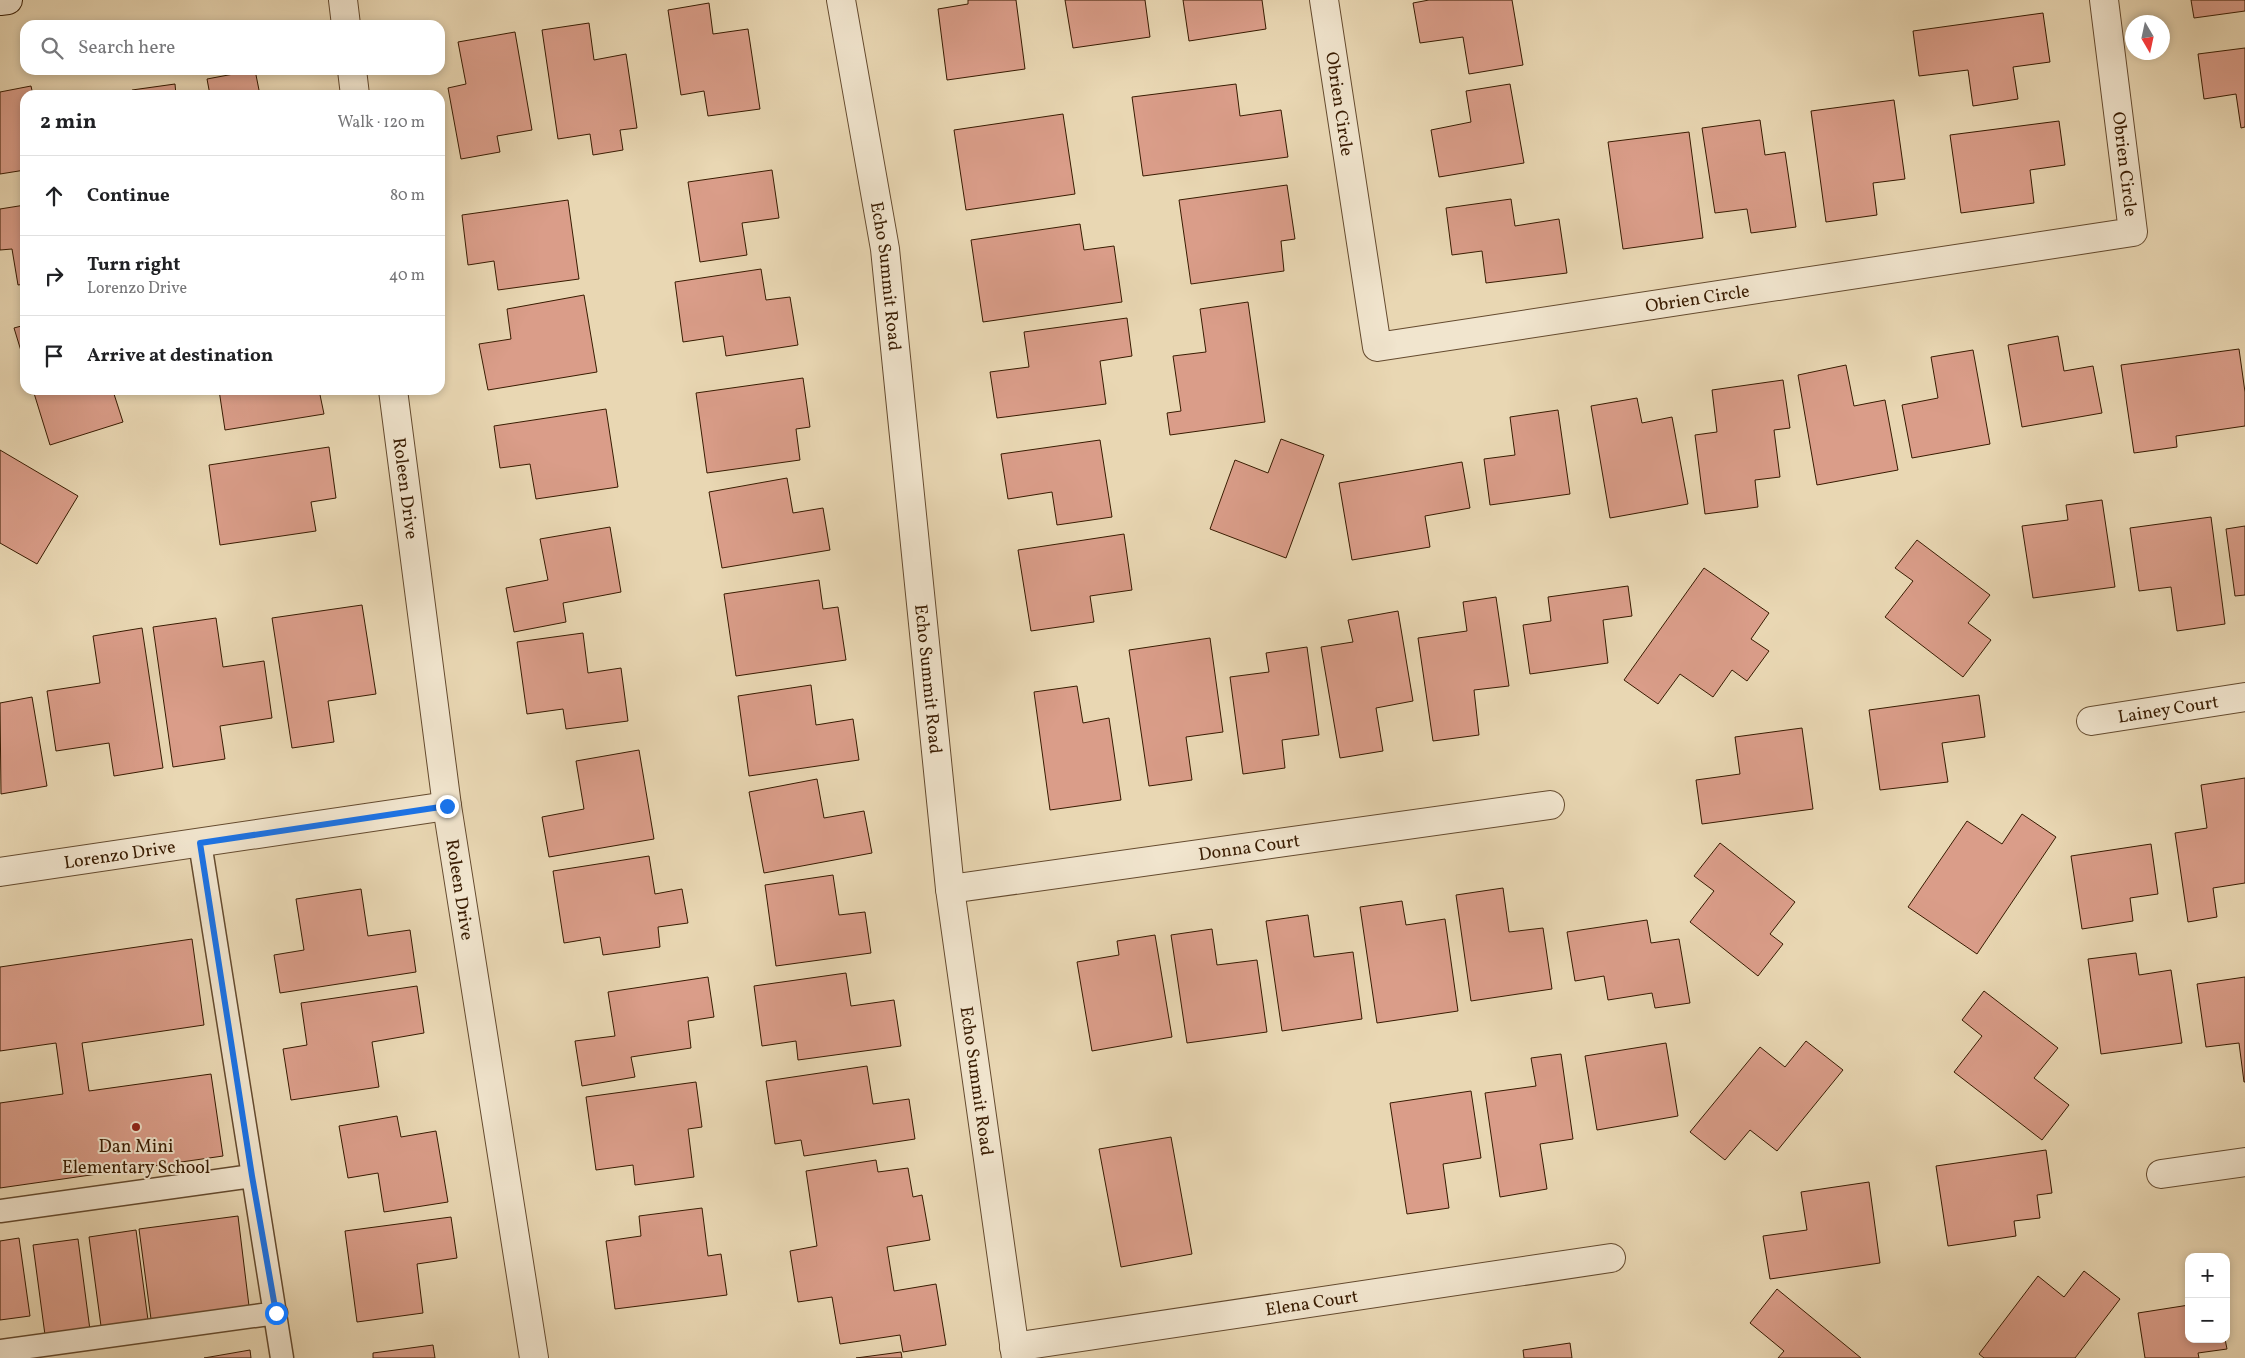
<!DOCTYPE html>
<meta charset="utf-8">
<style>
:root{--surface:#fff;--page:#f2f2f2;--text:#202124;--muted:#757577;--line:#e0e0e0}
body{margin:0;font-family:Vollkorn,serif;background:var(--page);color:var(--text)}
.controls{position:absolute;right:15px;bottom:15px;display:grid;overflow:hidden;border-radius:10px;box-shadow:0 2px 8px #0003}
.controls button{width:45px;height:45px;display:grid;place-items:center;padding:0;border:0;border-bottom:1px solid var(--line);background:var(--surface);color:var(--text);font:25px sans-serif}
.compass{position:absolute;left:2125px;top:15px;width:45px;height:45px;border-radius:50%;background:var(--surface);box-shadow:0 2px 8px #0003;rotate:171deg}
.stop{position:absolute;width:15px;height:15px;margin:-11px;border:4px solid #1a73e8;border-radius:50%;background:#fff}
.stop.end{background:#1a73e8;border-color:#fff;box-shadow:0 1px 5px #0008}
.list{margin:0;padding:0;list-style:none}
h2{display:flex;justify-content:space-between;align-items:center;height:65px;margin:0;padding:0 20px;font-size:21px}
h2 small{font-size:16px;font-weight:400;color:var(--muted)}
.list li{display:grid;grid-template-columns:32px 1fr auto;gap:15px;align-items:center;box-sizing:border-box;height:80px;padding:0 20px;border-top:1px solid var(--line)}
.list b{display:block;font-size:19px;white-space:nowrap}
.list p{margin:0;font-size:16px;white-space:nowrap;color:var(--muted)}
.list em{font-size:16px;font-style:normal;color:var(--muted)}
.icon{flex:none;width:28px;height:28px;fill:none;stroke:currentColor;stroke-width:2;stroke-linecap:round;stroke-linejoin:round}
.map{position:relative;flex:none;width:2245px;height:1358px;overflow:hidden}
.search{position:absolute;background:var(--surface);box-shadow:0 2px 8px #0003;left:20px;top:20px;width:425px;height:55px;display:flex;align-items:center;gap:12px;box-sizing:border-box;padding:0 18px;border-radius:15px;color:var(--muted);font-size:19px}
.panel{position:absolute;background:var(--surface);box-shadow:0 2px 8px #0003;left:20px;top:90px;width:425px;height:305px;border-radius:15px}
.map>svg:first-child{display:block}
.building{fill:#da9d89;stroke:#381b01}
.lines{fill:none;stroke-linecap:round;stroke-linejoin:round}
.lane-casing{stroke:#644a2e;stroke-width:25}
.street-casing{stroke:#644a2e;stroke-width:30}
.secondary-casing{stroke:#381b01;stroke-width:30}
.lane{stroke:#f1e5ce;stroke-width:22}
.street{stroke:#f1e5ce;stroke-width:28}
.secondary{stroke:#f1e5ce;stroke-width:28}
.route{stroke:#1a73e8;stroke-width:6}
.poi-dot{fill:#8f2418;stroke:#f1e5ce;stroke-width:2}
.labels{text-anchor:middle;stroke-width:4;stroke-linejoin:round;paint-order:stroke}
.street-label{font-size:18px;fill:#381b01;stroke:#f1e5ce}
.poi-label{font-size:18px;fill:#381b01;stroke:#f1e5ce}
</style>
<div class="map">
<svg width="2245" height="1358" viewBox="0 0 2245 1358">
<rect width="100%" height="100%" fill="#e9d7b3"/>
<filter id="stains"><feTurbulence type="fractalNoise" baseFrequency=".004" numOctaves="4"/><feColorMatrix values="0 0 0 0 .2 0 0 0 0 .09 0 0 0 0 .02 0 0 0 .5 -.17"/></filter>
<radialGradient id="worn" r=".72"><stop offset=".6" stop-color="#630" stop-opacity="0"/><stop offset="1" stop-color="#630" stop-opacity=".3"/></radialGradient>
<path class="building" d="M968 0H1016L1025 69 947 80 938 9 968 4Z
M1065 0H1145L1150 37 1073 48Z
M1183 0H1262L1266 29 1189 41Z
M1429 0H1512L1523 65 1469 74 1463 37 1420 43 1413 3Z
M2191 0H2245V11L2194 18Z
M709 3 713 34 748 29 760 109 708 116 704 91 681 95 668 10Z
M2043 13 2050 62 2013 67 2018 99 1973 106 1968 70 1919 76 1913 31Z
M589 23 594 60 626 54 637 128 620 130 623 150 593 155 590 134 558 139 542 30Z
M515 32 532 130 497 136 500 152 461 159 448 88 466 84 458 42Z
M2245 48V127L2241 128 2236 94 2204 99 2198 54Z
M255 70 260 95H210L207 79Z
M175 84 176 95H133L132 90Z
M1236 84 1240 116 1281 110 1288 157 1143 176 1132 97Z
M1510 84 1524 163 1439 177 1431 130 1471 122 1466 91Z
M31 86 33 95H25V170L0 174V92Z
M1894 100 1905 179 1873 183 1877 215 1826 222 1811 111Z
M1063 114 1075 194 966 210 954 130Z
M1760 120 1765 155 1785 152 1796 227 1751 233 1747 209 1715 213 1702 128Z
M2059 121 2065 165 2030 170 2034 203 1961 213 1950 135Z
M1689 132 1703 238 1623 249 1608 142Z
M772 170 779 218 742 223 747 255 700 262 688 182Z
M1287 185 1295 239 1281 241 1284 271 1191 284 1179 200Z
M1511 199 1515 226 1559 219 1567 273 1486 283 1482 251 1452 255 1446 208Z
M568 200 579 279 498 290 494 261 468 265 462 215Z
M25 205V284L18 285 12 249 0 250V209Z
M1080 224 1084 250 1114 246 1122 302 983 322 971 240Z
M761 269 766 300 790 297 798 345 726 356 723 336 683 342 675 282Z
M584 295 597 372 488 390 479 344 511 339 507 309Z
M1248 302 1265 422 1170 435 1167 413 1181 411 1173 356 1206 352 1200 309Z
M1127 318 1132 356 1100 361 1106 404 997 418 990 372 1029 367 1024 332Z
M25 325V364L14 328Z
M2058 336 2064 371 2093 366 2102 413 2022 427 2008 345Z
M2239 349 2245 392V426L2176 436 2177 447 2134 453 2121 365Z
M1973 350 1990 444 1912 458 1902 405 1938 398 1931 357Z
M1846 365 1854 406 1885 400 1898 470 1817 485 1798 375Z
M803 378 810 427 796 429 800 460 707 473 696 393Z
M1783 380 1790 428 1774 430 1780 477 1755 480 1758 507 1705 514 1695 435 1717 432 1712 390Z
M33 390H127L114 394 123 422 50 445Z
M219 390H319L324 414 225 430Z
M1637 398 1642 423 1672 417 1688 504 1610 518 1591 406Z
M606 409 618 487 536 499 530 464 500 468 494 426Z
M1558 410 1570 494 1490 505 1484 459 1515 455 1510 417Z
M1281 439 1324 455 1286 558 1210 529 1235 460 1268 473Z
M1100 440 1112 517 1057 525 1052 492 1008 499 1001 454Z
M329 447 336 498 311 502 316 531 220 545 209 465Z
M0 450 78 496 37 564 0 543Z
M1462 462 1470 508 1425 516 1430 547 1352 560 1339 483Z
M787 478 793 513 823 508 830 550 722 568 709 492Z
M2102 500 2115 587 2033 598 2022 526 2068 520 2066 505Z
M2211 517 2225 624 2177 631 2171 587 2139 591 2130 528Z
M2245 526V595L2235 596 2226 529Z
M610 527 621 592 563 603 566 622 514 632 506 588 548 580 540 539Z
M1124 534 1132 590 1090 596 1094 622 1031 631 1018 550Z
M1917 540 1990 595 1968 623 1991 640 1963 677 1885 617 1913 581 1895 568Z
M1704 568 1769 613 1751 639 1769 651 1747 681 1732 670 1713 697 1680 674 1658 704 1624 680Z
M819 580 823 609 838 607 846 660 736 676 724 594Z
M1628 586 1632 616 1603 620 1608 663 1530 674 1523 625 1551 621 1548 597Z
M1496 597 1509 686 1474 690 1479 735 1433 741 1418 638 1467 631 1463 602Z
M362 605 376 694 328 701 334 742 292 748 272 618Z
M1398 611 1413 701 1376 708 1383 751 1340 758 1321 647 1353 642 1348 620Z
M216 618 223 667 264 661 272 718 220 726 225 759 173 767 153 627Z
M142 628 163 768 114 776 109 743 56 751 47 691 100 683 93 636Z
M583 633 588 673 621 668 628 721 566 729 563 709 527 714 517 642Z
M1210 638 1223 732 1186 737 1192 780 1149 786 1129 650Z
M1307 647 1319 735 1282 740 1285 768 1243 774 1230 677 1269 672 1266 653Z
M811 685 816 725 853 719 859 760 749 776 738 696Z
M1077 686 1083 723 1109 718 1121 800 1050 810 1034 692Z
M1979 695 1985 737 1942 743 1948 782 1880 790 1869 710Z
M32 697 47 786 1 794 0 703Z
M1802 728 1813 809 1702 824 1696 780 1740 774 1735 737Z
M639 750 654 839 549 857 542 817 584 809 576 761Z
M2245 778V883L2213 888 2217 917 2188 922 2175 833 2207 828 2201 785Z
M817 779 824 818 864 811 872 853 764 873 749 792Z
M2022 814 2056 837 1977 954 1908 907 1967 821 2002 844Z
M1720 843 1795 902 1770 934 1783 944 1758 976 1690 922 1714 891 1694 876Z
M2151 844 2158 894 2130 898 2133 921 2082 929 2071 856Z
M649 856 655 894 682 889 688 923 658 927 660 947 603 955 600 937 564 943 553 871Z
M833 875 839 915 865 912 871 953 776 966 765 885Z
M1503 888 1509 932 1543 928 1552 989 1471 1001 1456 895Z
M361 889 368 936 410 930 416 972 280 993 274 955 304 950 296 899Z
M1402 901 1406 925 1445 919 1458 1011 1377 1023 1360 907Z
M1308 915 1314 957 1353 952 1362 1019 1282 1031 1266 921Z
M1647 920 1651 943 1679 939 1690 1003 1655 1008 1652 993 1608 1000 1604 976 1575 981 1567 932Z
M1212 929 1217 965 1257 960 1267 1032 1187 1043 1171 935Z
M1155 935 1172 1037 1092 1051 1077 962 1119 955 1117 941Z
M192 939 204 1025 82 1043 89 1091 211 1074 223 1156 0 1188V1103L63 1094 56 1043 0 1051V967Z
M2136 953 2139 975 2171 970 2182 1043 2101 1054 2088 959Z
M846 973 851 1006 894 1000 901 1046 798 1060 796 1041 762 1046 754 986Z
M708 977 714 1017 688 1021 691 1048 631 1057 635 1077 582 1086 575 1041 615 1036 608 992Z
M2245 977V1082H2244L2239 1043 2206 1047 2197 984Z
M417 986 424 1033 372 1042 379 1087 291 1100 283 1049 307 1045 301 1003Z
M1984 991 2058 1048 2034 1078 2069 1105 2042 1140 1954 1072 1982 1036 1962 1020Z
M1806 1041 1843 1070 1777 1151 1750 1130 1725 1160 1690 1132 1760 1047 1785 1067Z
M1666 1043 1678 1116 1597 1130 1585 1056Z
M1561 1054 1573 1139 1540 1144 1547 1189 1500 1197 1485 1093 1536 1086 1531 1058Z
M867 1066 873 1104 909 1099 915 1139 804 1156 801 1140 775 1144 766 1081Z
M696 1082 702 1127 688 1129 694 1177 635 1185 633 1165 596 1170 586 1097Z
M1471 1091 1481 1158 1443 1164 1449 1208 1407 1214 1390 1103Z
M397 1116 401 1137 436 1131 448 1202 384 1212 378 1173 348 1178 339 1126Z
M1171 1137 1192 1254 1121 1267 1099 1149Z
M2046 1150 2052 1193 2037 1195 2040 1218 2014 1221 2016 1236 1948 1246 1936 1166Z
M876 1160 878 1172 908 1168 913 1197 922 1195 930 1240 887 1247 894 1291 936 1284 946 1345 903 1352 900 1335 840 1344 832 1297 798 1302 790 1251 817 1246 806 1171Z
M1869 1182 1880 1263 1770 1279 1763 1236 1807 1230 1801 1192Z
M702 1208 708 1256 721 1254 727 1295 615 1309 606 1241 641 1236 639 1216Z
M238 1216 249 1306 151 1319 139 1229Z
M451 1217 457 1258 417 1264 423 1313 357 1322 345 1231Z
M136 1230 148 1320 101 1326 89 1237Z
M19 1238 30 1316 0 1320V1241Z
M78 1239 90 1330 45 1335 33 1245Z
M2084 1271 2120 1299 2075 1358H1984L1979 1354 2038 1276 2064 1297Z
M1777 1289 1861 1358H1778L1784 1351 1750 1323Z
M2189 1305V1339H2225L2227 1349 2198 1353 2199 1358H2145L2138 1313Z
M1570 1343 1572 1358H1524L1523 1350Z
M433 1345 435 1358H373V1353Z
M250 1350 251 1358H204Z
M901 1352 902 1358H856Z"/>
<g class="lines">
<g class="lane-casing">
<path id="lane" d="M200 843 282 1358
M0 1211 252 1176
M0 1351 276 1313"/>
</g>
<g class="street-casing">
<g id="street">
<path d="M343 0 346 25"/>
<path id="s1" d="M841 0 885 249 950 889 1016 1358"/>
<path id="s2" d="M1324 0 1377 347 2133 232 2104 0"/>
<path d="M352 70 355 95"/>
<path id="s3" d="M393 390 447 806 534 1358"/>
<path id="s4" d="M2091 721 2245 697"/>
<path id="s5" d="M0 872 447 806"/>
<path id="s6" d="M950 889 1550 805"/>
<path d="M2161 1174 2245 1162"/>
<path id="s7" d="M1014 1347 1611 1258"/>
</g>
</g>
<g class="secondary-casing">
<path id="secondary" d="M0 1 8 0"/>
</g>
<use href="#lane" class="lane"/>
<use href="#street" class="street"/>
<use href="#secondary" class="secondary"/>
</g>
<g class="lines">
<path class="route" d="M276 1313 252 1176 200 843 447 806"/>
</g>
<circle class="poi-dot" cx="136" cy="1127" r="5"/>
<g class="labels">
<g class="street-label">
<text dy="6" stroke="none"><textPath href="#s2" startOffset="105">Obrien Circle</textPath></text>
<text transform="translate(2125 164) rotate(83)" y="6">Obrien Circle</text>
<text dy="6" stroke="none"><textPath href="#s1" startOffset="280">Echo Summit Road</textPath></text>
<text dy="6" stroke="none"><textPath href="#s2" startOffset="675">Obrien Circle</textPath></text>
<text dy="6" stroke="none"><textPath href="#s3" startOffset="99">Roleen Drive</textPath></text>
<text dy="6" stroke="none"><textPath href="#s1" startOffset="685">Echo Summit Road</textPath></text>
<text dy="6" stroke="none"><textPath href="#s4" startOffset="78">Lainey Court</textPath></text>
<text dy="6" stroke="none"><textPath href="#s6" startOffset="302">Donna Court</textPath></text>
<text dy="6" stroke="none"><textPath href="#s5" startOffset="121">Lorenzo Drive</textPath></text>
<text dy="6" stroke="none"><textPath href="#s3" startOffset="504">Roleen Drive</textPath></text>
<text dy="6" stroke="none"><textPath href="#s1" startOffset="1090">Echo Summit Road</textPath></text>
<text dy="6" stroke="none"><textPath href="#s7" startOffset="301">Elena Court</textPath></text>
</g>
<g class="poi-label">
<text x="136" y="1152">Dan Mini<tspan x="136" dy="21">Elementary School</tspan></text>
</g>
</g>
<rect width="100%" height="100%" filter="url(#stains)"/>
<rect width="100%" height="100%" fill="url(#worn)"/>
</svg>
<div class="controls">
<button>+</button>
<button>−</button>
</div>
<svg class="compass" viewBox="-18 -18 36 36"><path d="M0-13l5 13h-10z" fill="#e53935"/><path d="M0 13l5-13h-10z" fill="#757577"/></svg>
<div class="stop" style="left:276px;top:1313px"></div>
<div class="stop end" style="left:447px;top:806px"></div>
<div class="search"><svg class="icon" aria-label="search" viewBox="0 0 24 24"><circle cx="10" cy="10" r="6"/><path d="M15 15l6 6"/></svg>Search here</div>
<section class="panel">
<h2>2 min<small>Walk · 120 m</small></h2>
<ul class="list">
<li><svg class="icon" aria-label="ahead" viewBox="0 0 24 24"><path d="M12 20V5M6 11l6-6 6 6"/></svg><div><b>Continue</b></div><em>80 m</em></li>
<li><svg class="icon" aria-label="right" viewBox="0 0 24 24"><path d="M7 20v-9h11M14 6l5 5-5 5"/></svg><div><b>Turn right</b><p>Lorenzo Drive</p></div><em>40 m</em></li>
<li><svg class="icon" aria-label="arrive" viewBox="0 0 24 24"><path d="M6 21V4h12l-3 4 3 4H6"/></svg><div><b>Arrive at destination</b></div></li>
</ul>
</section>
</div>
